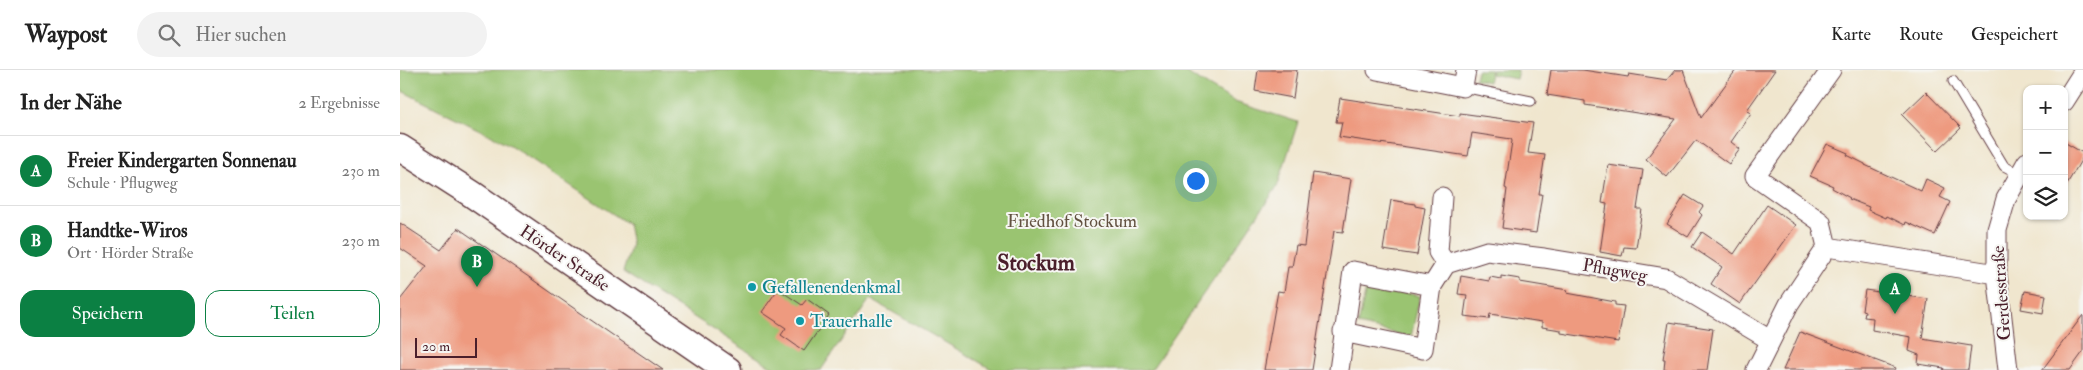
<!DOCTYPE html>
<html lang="de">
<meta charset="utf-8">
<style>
:root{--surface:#fff;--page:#f2f2f2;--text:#222;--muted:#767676;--line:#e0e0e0;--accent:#0b8043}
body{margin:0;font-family:"IM FELL Double Pica",serif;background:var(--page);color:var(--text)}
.controls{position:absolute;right:15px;top:15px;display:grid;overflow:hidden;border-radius:10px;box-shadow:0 1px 4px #0004}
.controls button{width:45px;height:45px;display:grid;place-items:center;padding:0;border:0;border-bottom:1px solid var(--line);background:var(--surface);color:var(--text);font:25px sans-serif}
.scale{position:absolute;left:15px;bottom:12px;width:62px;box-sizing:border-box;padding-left:5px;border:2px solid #4a1f2b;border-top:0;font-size:14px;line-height:18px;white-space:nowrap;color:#4a1f2b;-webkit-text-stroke:4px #f6f6f2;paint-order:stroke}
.you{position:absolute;left:795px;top:110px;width:18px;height:18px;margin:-12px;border:4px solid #fff;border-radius:50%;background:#1a73e8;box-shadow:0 0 0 8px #1a73e833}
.badge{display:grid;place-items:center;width:32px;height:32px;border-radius:50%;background:var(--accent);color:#fff;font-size:16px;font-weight:700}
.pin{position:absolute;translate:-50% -41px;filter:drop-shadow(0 1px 2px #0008)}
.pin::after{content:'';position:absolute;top:26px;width:18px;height:15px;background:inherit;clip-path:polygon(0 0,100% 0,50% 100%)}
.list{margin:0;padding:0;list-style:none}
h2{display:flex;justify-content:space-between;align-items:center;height:65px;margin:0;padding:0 20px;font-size:21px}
h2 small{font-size:16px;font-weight:400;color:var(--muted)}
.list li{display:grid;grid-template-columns:32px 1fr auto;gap:15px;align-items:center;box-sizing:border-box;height:70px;padding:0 20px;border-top:1px solid var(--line)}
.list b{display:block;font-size:19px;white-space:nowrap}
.list p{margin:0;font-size:16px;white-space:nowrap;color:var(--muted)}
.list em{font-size:16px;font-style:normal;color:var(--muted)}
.actions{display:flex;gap:10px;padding:15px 20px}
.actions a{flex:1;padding:11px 0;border:1px solid var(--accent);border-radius:15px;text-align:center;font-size:18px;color:var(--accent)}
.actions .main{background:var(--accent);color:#fff}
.icon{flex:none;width:28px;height:28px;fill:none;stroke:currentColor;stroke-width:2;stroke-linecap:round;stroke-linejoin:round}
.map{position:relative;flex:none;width:1683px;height:300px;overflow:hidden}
header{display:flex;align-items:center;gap:30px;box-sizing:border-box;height:70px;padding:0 25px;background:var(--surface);border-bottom:1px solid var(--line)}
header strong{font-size:24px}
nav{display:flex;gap:28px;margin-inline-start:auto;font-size:18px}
.search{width:350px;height:45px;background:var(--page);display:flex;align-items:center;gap:12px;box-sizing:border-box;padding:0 18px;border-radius:28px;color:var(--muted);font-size:19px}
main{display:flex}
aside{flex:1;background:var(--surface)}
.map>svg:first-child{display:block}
.green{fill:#9ac471;stroke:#72724e}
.building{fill:#ee9a7f}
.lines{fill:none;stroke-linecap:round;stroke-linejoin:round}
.lane-casing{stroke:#633d43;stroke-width:11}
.street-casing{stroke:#633d43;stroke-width:21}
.secondary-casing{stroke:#633d43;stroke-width:29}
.lane{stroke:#fff;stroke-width:9}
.street{stroke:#fff;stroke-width:19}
.secondary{stroke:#fff;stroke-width:26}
.culture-dot{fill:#0f9aa8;stroke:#f6f6f2;stroke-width:2}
.labels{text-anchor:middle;stroke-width:4;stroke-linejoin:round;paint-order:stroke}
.park-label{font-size:18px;fill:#625140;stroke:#f6f6f2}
.street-label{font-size:18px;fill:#4a1f2b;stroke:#f6f6f2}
.culture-label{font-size:18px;fill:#0d838f;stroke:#f6f6f2;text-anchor:start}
.district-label{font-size:22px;font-weight:bold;fill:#4a1f2b;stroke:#f6f6f2}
</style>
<header>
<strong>Waypost</strong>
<div class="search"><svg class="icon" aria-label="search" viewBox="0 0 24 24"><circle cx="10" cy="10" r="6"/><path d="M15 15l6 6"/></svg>Hier suchen</div>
<nav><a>Karte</a><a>Route</a><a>Gespeichert</a></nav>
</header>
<main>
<aside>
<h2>In der Nähe<small>2 Ergebnisse</small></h2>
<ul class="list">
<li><span class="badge">A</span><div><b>Freier Kindergarten Sonnenau</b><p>Schule · Pflugweg</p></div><em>230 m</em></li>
<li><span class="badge">B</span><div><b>Handtke-Wiros</b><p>Ort · Hörder Straße</p></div><em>230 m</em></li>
</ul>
<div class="actions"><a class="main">Speichern</a><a>Teilen</a></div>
</aside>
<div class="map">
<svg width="1683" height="300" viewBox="0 0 1683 300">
<rect width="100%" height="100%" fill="#f6f6f2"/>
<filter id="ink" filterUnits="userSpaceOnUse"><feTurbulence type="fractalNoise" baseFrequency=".02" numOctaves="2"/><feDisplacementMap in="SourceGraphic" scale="10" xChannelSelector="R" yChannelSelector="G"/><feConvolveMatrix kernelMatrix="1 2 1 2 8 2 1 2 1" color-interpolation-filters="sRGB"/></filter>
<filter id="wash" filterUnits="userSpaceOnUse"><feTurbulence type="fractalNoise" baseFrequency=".0096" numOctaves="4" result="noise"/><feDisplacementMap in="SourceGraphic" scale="20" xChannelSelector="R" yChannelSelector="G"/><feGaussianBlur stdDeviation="1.12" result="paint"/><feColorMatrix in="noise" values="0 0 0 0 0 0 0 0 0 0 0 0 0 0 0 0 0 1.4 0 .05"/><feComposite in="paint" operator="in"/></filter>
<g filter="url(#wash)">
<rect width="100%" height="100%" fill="#f0e6ce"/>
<path class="green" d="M0 0H782L835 32 898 52 877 117 751 300H593L470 229 421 300H377L223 202 232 174 228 154 110 75 0 20Z
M1077 0H1091L1088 12 1075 9Z
M1092 0H1118L1116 9 1091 4Z
M967 215 1020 226 1011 267 958 255Z"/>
<g id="blocks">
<path class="building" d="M858 0H897L893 28 855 21Z
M1151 0H1183L1228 7 1229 4 1267 10 1275 0H1283L1301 48 1336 0H1375L1347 40 1351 43 1331 72 1340 79 1329 94 1296 70 1267 107 1246 89 1276 49 1185 35V31L1147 25Z
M1526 22 1561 58 1537 81 1502 45Z
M940 28 1060 46V43L1133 53 1128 83 1145 85 1139 124H1142L1136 163 1102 158 1107 119 1105 118 1112 71 1111 69 1072 63 1068 86 939 67 942 52H936Z
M1664 72 1683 83V87L1664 119Z
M1427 74 1448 83 1447 85 1465 94V95L1521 121 1526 109 1545 118 1540 127 1550 132 1535 165 1506 152 1505 155 1487 146 1486 148 1468 140 1469 137 1449 129 1450 128 1432 118 1433 116 1410 106Z
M1208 95 1243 100 1237 139H1242L1236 178 1224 177 1222 186 1200 182 1207 134 1202 133Z
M913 103 951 109 943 162 934 161 912 300H864L878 221 884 222 888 197H892L896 175 904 176Z
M1285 125 1303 136 1299 142 1302 145 1288 167 1267 154Z
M991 130 1015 134V136L1025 138 1017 185 983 180Z
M1367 135 1396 155 1340 234 1311 214 1322 197 1292 177 1302 162 1334 184Z
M0 153 41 180 58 158 263 300H0V230L27 196 0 178Z
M1061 206 1089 211 1090 207 1101 209V206L1120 209V212L1168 220 1167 223 1215 232V235L1224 236 1218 272 1161 263V260L1142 257V252L1090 244 1089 249 1064 246 1067 225 1058 224Z
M378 219 402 235 407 229 429 245 404 281 381 265 386 258 362 242Z
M1465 220 1528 229 1522 268 1571 276 1568 300H1543L1544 298 1518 294 1519 285 1509 281 1511 267 1472 260 1473 248 1464 247 1465 241 1462 240Z
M1625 221 1646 225 1643 243 1621 239Z
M1683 245V282L1670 300H1642Z
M1269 252 1313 259 1307 300H1264L1265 289H1263Z
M1400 262 1496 298 1495 300H1383Z"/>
</g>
</g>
<g filter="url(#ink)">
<use href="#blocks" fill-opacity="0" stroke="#633d43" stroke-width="1"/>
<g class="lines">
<g class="lane-casing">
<path id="lane" d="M1553 11 1604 96 1619 104
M1063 17 1131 31"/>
</g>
<g class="street-casing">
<path id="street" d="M977 0 1063 17 1066 0
M1664 32 1683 2
M1042 127 1038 182 1046 194
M1427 177 1421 152 1355 106 1431 0
M943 262 1023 279 1032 216
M939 300 953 201 1032 216 1046 194 1087 181 1144 188 1266 208 1370 270
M1356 300 1389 234 1427 177 1597 204
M1608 300 1597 204V160L1606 129 1627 92"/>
</g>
<g class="secondary-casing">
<path id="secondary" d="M0 78 72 124 328 300"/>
</g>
<use href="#lane" class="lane"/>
<use href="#street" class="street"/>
<use href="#secondary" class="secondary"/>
</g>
</g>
<g class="culture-dot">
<circle cx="352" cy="217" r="5"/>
<circle cx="400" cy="251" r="5"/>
</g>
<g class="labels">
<g class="park-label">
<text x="672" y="157">Friedhof Stockum</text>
</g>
<g class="street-label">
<text transform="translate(165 188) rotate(34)" y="6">Hörder Straße</text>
<text transform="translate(1215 200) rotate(10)" y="6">Pflugweg</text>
<text transform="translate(1601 223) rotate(-94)" y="6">Gerdesstraße</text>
</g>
<g class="culture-label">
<text x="362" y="223">Gefallenendenkmal</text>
<text x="410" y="257">Trauerhalle</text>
</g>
<g class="district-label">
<text x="636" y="200">Stockum</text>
</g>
</g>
</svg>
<div class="controls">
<button>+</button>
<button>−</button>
<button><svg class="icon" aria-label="layers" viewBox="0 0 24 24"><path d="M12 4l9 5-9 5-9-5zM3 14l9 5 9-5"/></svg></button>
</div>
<div class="scale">20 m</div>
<div class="you"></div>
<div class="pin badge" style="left:1495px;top:244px">A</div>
<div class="pin badge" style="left:77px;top:217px">B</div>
</div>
</main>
